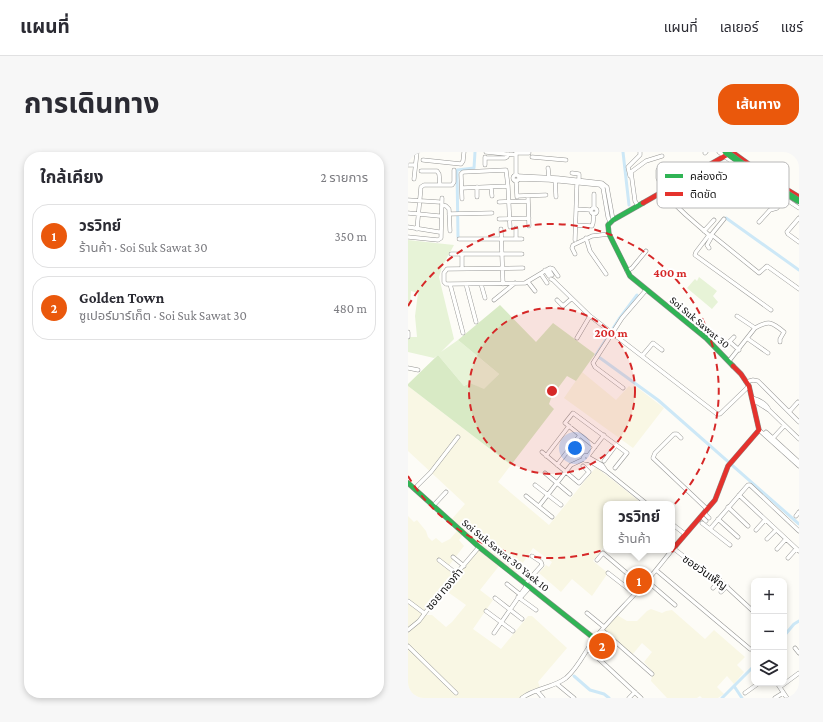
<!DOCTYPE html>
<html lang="th">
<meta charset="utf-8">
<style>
:root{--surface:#fff;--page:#f7f7f7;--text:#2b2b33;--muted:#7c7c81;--line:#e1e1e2;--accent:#ea580c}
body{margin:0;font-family:"Crimson Pro","Noto Sans Thai",serif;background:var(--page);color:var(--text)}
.controls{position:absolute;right:12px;bottom:12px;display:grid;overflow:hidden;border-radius:8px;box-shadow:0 2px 6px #0003}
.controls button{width:36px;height:36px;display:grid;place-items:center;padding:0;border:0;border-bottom:1px solid var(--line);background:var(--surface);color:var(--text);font:20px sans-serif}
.you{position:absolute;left:167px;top:296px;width:14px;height:14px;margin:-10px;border:3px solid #fff;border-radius:50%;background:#1a73e8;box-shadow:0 0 0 6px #1a73e833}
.badge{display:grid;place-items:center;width:26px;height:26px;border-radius:50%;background:var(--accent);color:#fff;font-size:13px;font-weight:700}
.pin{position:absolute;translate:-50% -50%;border:2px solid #fff;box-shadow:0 1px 4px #0006}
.popup{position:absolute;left:195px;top:349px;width:72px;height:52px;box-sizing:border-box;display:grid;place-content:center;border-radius:8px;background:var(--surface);filter:drop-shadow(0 1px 3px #0005);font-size:13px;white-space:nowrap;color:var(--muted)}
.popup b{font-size:15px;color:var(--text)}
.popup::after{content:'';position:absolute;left:50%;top:100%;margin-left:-8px;border:8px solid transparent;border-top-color:var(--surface)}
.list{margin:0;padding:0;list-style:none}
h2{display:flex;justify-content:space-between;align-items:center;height:52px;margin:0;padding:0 16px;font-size:17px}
h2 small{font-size:13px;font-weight:400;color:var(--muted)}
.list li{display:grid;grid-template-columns:26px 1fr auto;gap:12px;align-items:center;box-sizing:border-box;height:64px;margin:0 8px 8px;padding:0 8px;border:1px solid var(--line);border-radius:16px}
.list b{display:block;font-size:15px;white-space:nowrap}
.list p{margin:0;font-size:13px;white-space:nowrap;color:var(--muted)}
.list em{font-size:13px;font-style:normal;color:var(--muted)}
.icon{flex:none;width:22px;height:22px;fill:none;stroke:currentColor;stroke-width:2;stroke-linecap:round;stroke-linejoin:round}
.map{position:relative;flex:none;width:391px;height:546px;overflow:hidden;border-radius:16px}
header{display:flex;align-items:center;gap:24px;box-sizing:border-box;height:56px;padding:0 20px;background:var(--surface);border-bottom:1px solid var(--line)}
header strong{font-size:19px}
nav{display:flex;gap:22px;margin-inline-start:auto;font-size:14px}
.intro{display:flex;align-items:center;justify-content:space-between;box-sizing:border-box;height:96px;padding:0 24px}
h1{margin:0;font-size:28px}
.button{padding:10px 18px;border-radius:16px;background:var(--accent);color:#fff;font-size:14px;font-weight:700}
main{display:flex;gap:24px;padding:0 24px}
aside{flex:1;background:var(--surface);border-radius:16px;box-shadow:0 2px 6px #0003}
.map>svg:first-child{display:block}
.farmland{fill:#f9f7e4}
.green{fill:#e7f3d7}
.forest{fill:#d8eac5}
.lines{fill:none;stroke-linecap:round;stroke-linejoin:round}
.canal{stroke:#cde8f7;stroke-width:3}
.street-casing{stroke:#979795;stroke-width:4.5}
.fast-casing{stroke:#8e8d8b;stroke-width:5.5}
.jam-casing{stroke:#8e8d8b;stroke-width:5.5}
.street{stroke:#fffffe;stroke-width:3.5}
.fast{stroke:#30b455;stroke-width:4.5}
.jam{stroke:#e5322d;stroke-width:4.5}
.fast-bridge-casing{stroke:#858482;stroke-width:7;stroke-linecap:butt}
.fast-bridge{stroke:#30b455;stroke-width:6}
.ring{fill:none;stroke:#d62828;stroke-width:2;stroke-dasharray:7 5}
.labels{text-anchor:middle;stroke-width:4;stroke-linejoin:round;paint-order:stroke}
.street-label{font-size:11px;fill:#111;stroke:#fff}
.key{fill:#fff;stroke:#b8b8b8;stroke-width:1}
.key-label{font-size:11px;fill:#111}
.centre{fill:#d62828;stroke:#fff;stroke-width:2}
.ring-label{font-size:12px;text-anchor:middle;font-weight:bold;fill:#d62828;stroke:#fff;stroke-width:4;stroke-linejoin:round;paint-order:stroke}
</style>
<header>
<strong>แผนที่</strong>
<nav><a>แผนที่</a><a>เลเยอร์</a><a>แชร์</a></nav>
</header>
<div class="intro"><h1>การเดินทาง</h1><a class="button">เส้นทาง</a></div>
<main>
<aside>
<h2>ใกล้เคียง<small>2 รายการ</small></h2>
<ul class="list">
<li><span class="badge">1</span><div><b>วรวิทย์</b><p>ร้านค้า · Soi Suk Sawat 30</p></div><em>350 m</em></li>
<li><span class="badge">2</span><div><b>Golden Town</b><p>ซูเปอร์มาร์เก็ต · Soi Suk Sawat 30</p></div><em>480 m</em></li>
</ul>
</aside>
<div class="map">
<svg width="391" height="546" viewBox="0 0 391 546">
<rect width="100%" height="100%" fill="#fdfcf7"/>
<path class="farmland" d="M174 220 208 248 221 234 224 236 226 233 256 256 225 296 156 246Z
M0 234 103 313 90 330 141 373 188 315 231 349 229 352H198V392L185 409 200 421 184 444 164 427 153 440 131 421 138 413 141 415 144 410 125 396 108 421 43 368 57 352 0 299Z
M0 364 6 370 9 368 18 379 20 385 24 389 28 386 34 391 42 387 49 379 55 383 51 388 56 394 39 416 47 423 12 466 5 473 0 476Z
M71 398 91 414 72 438 85 448 65 477 93 497 120 464H124L159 496 130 530 132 535 121 539 111 546H0V481L8 474 17 463H24L38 475 44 470 58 453 37 438Z
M243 457 254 461 258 459 264 458 297 487 306 478 337 505 329 513 336 520 326 532 319 524 309 535 316 542 310 546H294L292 544 289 546H259L243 529 245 520 236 510 244 500 234 491 224 503 196 478 209 463 219 469H229L239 459Z"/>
<path class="green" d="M0 88 46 93 34 115 31 125 46 187 33 200 50 188 91 222 76 238 62 231 56 234 30 203 26 206 0 200V185H9L7 164 10 141 3 139 2 155H0Z
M291 125 309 139 305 144 310 150 304 157 279 136 287 127 289 129Z"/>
<path class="forest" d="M92 153 128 190 145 171 187 202 168 229 159 224 144 244 141 252 146 257 103 313 0 234V232L30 203 56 234 62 231 76 237 91 222 50 188Z"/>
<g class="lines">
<path class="canal" d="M215 0 221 53
M318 66 391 118
M50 85 49 18 66 16 67 0
M229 143 211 167 188 203 250 248 391 372
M376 484 386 472 391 469
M166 524 182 538 196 542 201 546
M326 534 334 546
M314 546 346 514"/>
<g class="street-casing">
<path id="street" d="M78 0 108 3
M311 0 340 22 391 56
M108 1H121
M297 1 298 0
M124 5 158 8
M77 6H97L99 5 100 2
M15 8 53 12 55 9 56 0
M0 13H7
M77 13V5
M140 16 141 25
M250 18V26L256 40
M13 19H29L31 22 32 33
M164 21 171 22V28
M108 23V0
M105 26a3 3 0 1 1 6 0a3 3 0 1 1-6 0Z
M111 24 150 26 194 31 199 35 205 68
M222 24 220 15 232 3V0
M147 26 148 45
M6 27 9 0
M111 27 141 28 192 33 195 36 200 65 202 70
M108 28 109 45
M69 35V45
M83 35 84 44
M54 36 100 34
M255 41 278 63 301 83
M109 44 138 43
M120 44 121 74
M54 47 53 22 55 20 98 18 100 34 102 75
M0 48 31 50
M91 50 120 49
M34 53 38 54 41 57 42 79
M230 54 227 49 223 20 238 9 254 4
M186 56V42
M183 59a3 3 0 1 1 6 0a3 3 0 1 1-6 0Z
M168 57 183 58
M0 61 31 64
M41 62 84 61
M391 66 379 80 380 82 391 90
M91 67 121 66
M351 70 362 58 369 56 376 46
M167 73 184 74 185 71 186 61
M0 75 31 80
M108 76V87
M9 77 13 35 16 33H44L46 30V18
M93 77 95 132
M296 79 306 68
M301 83 288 100 287 103 363 158
M303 83 316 67
M304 83 351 121 359 114 391 137
M0 85 30 88 33 86 34 46
M178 86 182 99 198 122
M51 87H114
M167 88 169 30
M301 96 299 93 303 86 301 83
M43 102H114
M54 102V117
M167 102 164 96 165 93 184 84 201 82
M115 116 39 117 36 121V130L38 132H42L117 131 142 116 145 117 150 124
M140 117 144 123
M137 118 141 124
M219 119 224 116 238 99
M133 122 139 131
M143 127 145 128 182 164 309 262H312L341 234
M120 130 127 139
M42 132 55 181
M58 132 68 170
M73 132 77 146
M86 148 107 131
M149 148 155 154 163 147
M347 176C361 168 364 170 376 180L372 187V190
M0 180V185
M169 186 182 164
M340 187 360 201
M322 190 331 198
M316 195 326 185
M234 204 245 191 254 198
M321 209 347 176 329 164
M0 216 10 218
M338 230 345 228 350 229 391 270
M215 236 187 215 185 211 214 166 238 138
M344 246C352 248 358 251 361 258L350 251 345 250
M361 258 391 287
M381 260 390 250
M351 278 391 314
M358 280 391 310
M273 286 269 282H266L247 301 245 306 299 357
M365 286 376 274
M187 295 157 271 165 261 219 301 207 316
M134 300 171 331 181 320 175 314
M175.5 306a2.5 2.5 0 1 1 5 0a2.5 2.5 0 1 1-5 0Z
M138 304 161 274
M180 304 196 283
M180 305 194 313 198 319
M180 308 198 319 239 352
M196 309 208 293
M149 313 172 283
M137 321 162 342
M127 333 153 353
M6 337 23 320 50 285
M331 343 391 399
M118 344 144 365
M25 354 38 340
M131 354 163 313 176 307
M320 355 340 374
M296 361 301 366
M293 364 298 369
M388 364 391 360
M310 367 330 385
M294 371 322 393
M264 372 277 382
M302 377 340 333H342L391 379
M348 378 357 368
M359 387 368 378
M265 396 297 421 308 425 346 460
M369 397 378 387
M45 405 56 414
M380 406 388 397
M31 408 49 422
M189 408 195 401 234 434
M248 418 342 497
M200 421 227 442
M239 429 267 453
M99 432 114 444
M117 432 134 413 133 410 124 404
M305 436 312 428
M313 440 319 434
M110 445 128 458
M113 445 121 436
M87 446 114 467
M0 449 16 461
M78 459 105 479
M179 461 196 475
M0 478 11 469 32 441 71 395
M194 478 244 522
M86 481 119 433
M0 494 48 541
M387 496 391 501
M180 497 233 546
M369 531 379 546
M149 532 166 546
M372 535 391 521
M129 539 135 546
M337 541 351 531
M114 546C127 536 145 536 158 526 171 515 177 499 187 486 199 471 213 457 226 443 240 429 252 413 264 398
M221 546 227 540
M367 546 375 541"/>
</g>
<g class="fast-casing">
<path id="fast" d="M235 51 205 68 200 73 201 82 222 124 298 186 325 214
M0 331 71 395 187 487"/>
</g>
<g class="jam-casing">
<path id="jam" d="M324 0 360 26 391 45
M235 51 322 1
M264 398 307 348 320 314 351 278 341 234 333 222 325 214"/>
</g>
<use href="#street" class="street"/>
<use href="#fast" class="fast"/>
<use href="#jam" class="jam"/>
<g class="fast-bridge-casing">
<path id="fast-bridge" d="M318 0 355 27 391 49"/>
</g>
<use href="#fast-bridge" class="fast-bridge"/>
</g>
<circle cx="144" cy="239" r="83" fill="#d62828" fill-opacity=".12"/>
<g class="ring">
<circle cx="144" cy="239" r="83"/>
<path d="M0 154A167 167 0 1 1 0 324"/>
</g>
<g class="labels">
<g class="street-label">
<text transform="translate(292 170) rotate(40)" y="4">Soi Suk Sawat 30</text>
<text transform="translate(98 403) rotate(39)" y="4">Soi Suk Sawat 30 Yaek 10</text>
<text transform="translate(297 420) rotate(35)" y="4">ซอยวันเพ็ญ</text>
<text transform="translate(36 437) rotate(-50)" y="4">ซอย ทองภํา</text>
</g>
</g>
<rect x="249" y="10" width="132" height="46" rx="6" class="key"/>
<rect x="257" y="22" width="18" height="4" fill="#30b455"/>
<rect x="257" y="40" width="18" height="4" fill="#e5322d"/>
<g class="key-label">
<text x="282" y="28">คล่องตัว</text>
<text x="282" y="46">ติดขัด</text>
</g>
<circle cx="144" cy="239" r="6" class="centre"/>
<g class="ring-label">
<text x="262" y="125">400 m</text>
<text x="203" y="185">200 m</text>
</g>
</svg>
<div class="controls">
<button>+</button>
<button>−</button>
<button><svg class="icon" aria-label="layers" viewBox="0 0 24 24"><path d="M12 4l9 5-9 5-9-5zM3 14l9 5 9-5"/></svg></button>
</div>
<div class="you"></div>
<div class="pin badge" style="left:231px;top:429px">1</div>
<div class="popup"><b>วรวิทย์</b>ร้านค้า</div>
<div class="pin badge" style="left:194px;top:494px">2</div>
</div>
</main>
